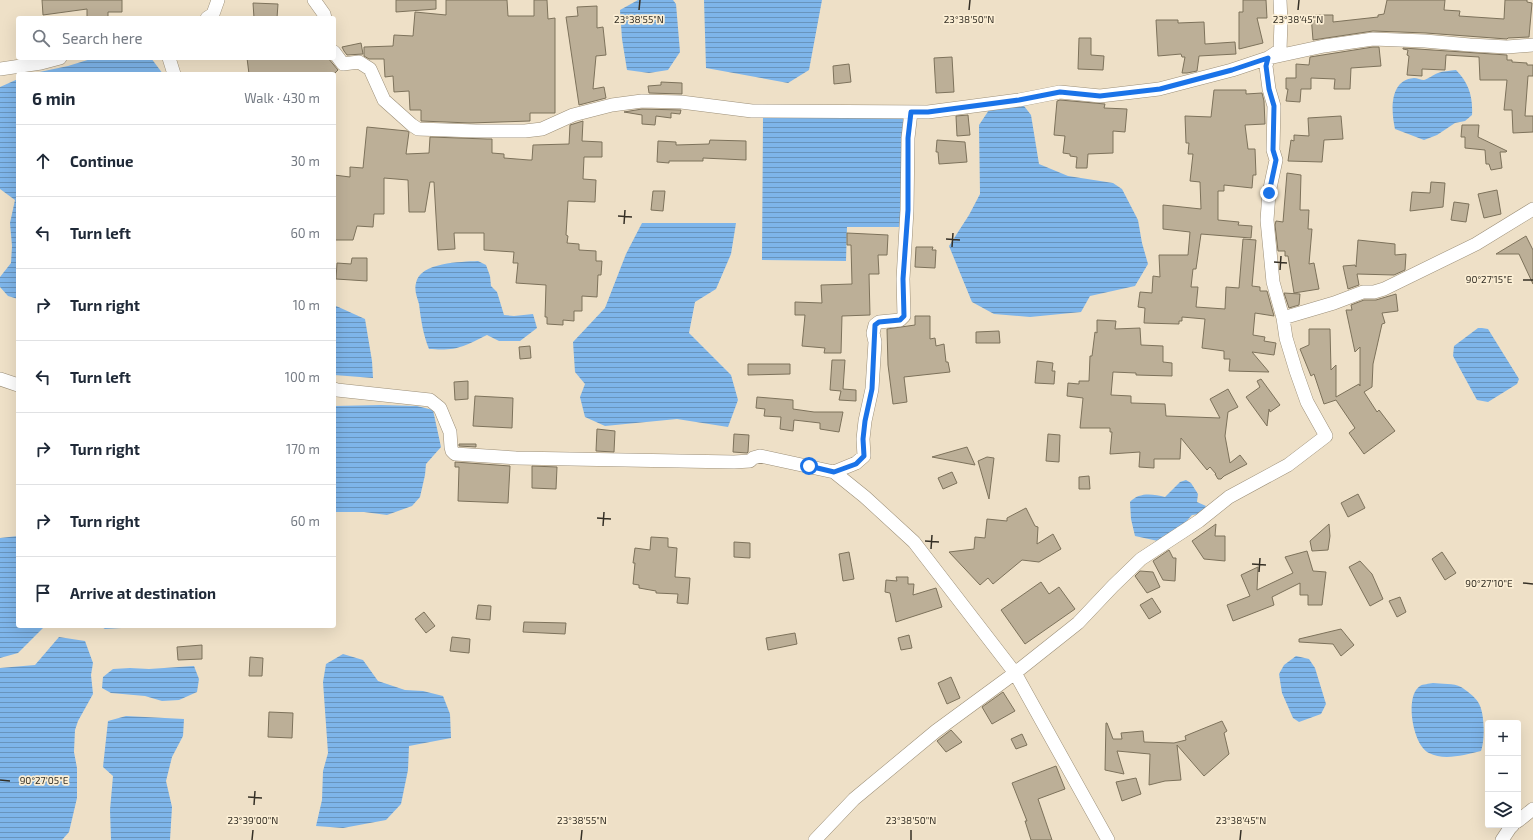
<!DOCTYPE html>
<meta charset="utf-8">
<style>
:root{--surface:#fff;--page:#f2f2f3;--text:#1f2937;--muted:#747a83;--line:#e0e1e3}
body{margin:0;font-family:"Exo 2",sans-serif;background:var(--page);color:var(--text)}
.controls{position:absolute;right:12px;bottom:12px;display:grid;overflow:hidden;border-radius:4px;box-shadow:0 4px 16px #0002}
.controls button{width:36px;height:36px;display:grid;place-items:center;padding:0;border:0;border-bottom:1px solid var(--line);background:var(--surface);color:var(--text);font:20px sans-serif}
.stop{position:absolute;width:12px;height:12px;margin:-9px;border:3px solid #1a73e8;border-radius:50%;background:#fff}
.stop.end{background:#1a73e8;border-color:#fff;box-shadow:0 1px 4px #0008}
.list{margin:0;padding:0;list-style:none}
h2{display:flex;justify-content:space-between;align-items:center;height:52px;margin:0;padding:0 16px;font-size:17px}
h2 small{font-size:13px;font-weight:400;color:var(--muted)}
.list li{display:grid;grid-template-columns:26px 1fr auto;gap:12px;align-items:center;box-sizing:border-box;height:72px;padding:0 16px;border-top:1px solid var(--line)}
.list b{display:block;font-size:15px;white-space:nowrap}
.list em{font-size:13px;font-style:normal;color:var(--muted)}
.icon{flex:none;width:22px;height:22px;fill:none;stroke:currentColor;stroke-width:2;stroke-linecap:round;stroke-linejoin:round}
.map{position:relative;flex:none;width:1533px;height:840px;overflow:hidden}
.search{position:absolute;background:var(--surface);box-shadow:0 4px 16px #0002;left:16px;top:16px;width:320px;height:44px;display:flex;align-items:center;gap:10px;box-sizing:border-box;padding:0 14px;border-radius:4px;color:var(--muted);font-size:15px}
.panel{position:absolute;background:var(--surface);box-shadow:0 4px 16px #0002;left:16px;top:72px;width:320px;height:556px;border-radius:4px}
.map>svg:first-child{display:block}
.water{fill:url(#water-rules)}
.building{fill:#bcaf97;stroke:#7d725b}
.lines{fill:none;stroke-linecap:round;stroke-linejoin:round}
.street-casing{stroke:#9c8f78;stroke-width:14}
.street{stroke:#fff;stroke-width:13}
.route{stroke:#1a73e8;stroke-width:5}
.ticks{fill:none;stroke:#342f25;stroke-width:1.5}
.ticks-label{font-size:10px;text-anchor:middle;fill:#342f25;stroke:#fbeed4;stroke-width:3.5;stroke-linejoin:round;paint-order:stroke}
</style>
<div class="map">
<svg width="1533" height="840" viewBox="0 0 1533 840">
<defs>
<pattern id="water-rules" width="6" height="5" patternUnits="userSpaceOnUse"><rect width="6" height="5" fill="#7eb5ea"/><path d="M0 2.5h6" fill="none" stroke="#6894bd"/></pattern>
</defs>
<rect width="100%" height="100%" fill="#eee0c7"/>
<path class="water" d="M638 0H673L676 4 680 52 668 70 649 73 627 70 622 39 620 10Z
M704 0H822L809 70 788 83 706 68Z
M94 58H151L163 74H30L68 66Z
M1456 70C1469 83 1473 97 1472 115L1465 121 1455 123 1437 135 1424 140 1395 129C1391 111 1389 80 1414 78 1417 78 1421 80 1424 80 1428 79 1433 75 1438 73 1443 71 1450 71 1456 70Z
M18 79V299L8 296 0 287V277L11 263 12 246 10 223 15 200 0 189V87Z
M1021 102 1031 115 1039 164 1068 176 1113 183 1122 189 1138 220 1142 243 1148 264 1135 286 1090 296 1081 312 1030 317 994 314 972 302 949 246 969 215 980 194 979 125 991 107Z
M763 116 903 117 902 227H847L846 261 762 260Z
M642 223H736L731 254 716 289 695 302 689 333 731 375 738 400 728 427 677 419 605 426 585 417 580 397 585 384 575 372 573 342 605 308 626 254Z
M478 261 486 265 490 276 491 286 497 292 504 315 514 316 533 314 537 328 520 341H499L487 335C463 347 457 351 429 349 423 334 421 320 419 304 417 297 414 290 416 283 420 262 461 262 478 261Z
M334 305 365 319 372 361 373 378 334 375Z
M1478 328H1482L1488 329 1519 379 1517 384 1488 402 1477 400 1453 356 1454 346Z
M381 405 417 406 433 410 441 447 426 464 425 475 420 497 412 506 387 515 364 512H334V406Z
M1186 480 1191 483 1198 494 1197 502 1206 506C1203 512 1199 514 1192 515L1183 525 1158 541 1135 536 1131 519 1130 502C1139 492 1153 494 1165 497L1180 482Z
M18 536V626H45L18 653 0 658V538Z
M100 626H154L105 629Z
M59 637 85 641 93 663 91 675 93 694 78 721 75 730 74 752 77 768V798L69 832 62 840H0V668L35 665Z
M343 654 363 660 378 681 405 690 423 691 443 696 450 714 451 738 409 746 408 770 401 804 386 820 343 828 316 826 322 800 323 771 328 753 323 682 326 664Z
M1296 656 1309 659 1315 668 1326 704 1321 714 1299 722 1293 718 1282 693 1279 674 1284 665Z
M194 666 199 679 197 692 179 700 162 701 145 696 111 693 102 688 103 677 113 669 130 668 149 669Z
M1433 683C1441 684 1454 683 1461 687 1466 690 1475 697 1478 702 1485 712 1485 740 1481 751 1464 755 1444 761 1429 753 1413 746 1404 696 1420 686 1423 684 1429 684 1433 683Z
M126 716 184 719 183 736 172 757 166 781 172 807 170 840H111L110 810 113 776 103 767 108 721Z"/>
<path class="building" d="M42 0H122V12H108V18H87V9L43 15Z
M396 0H436V9L396 12Z
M446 0H507L508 16H534V0H547L548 19 555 18V113H530V121L470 123 421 121V110H410L409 91 394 92 393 76 385 77 384 59H369L364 56V47L393 46 394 35 413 36 415 12 446 15Z
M1243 0H1266L1267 18H1257L1263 43 1239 49V12H1243Z
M1387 0H1445L1444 10 1460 11 1459 16 1504 19 1505 0H1527V2L1532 3 1529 37 1508 38 1507 39 1426 33 1373 31 1313 40 1311 15H1333V22L1378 17V15L1384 14Z
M253 3 278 4 277 18H254Z
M597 6V28L603 27 606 55 596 56 593 89 604 87 606 98 579 105 566 17 578 16 577 7Z
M1156 20H1178V23L1204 22 1205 44 1235 42 1236 54 1199 56 1197 71 1187 73H1182L1185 57H1182L1181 54 1158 56Z
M1079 38H1091V55L1104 56 1103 70 1078 69Z
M361 43 363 54 347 55 344 51 342 47Z
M1373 47H1379L1381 66 1351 68 1350 89H1334L1335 79 1311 78V89H1301L1300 102 1286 101 1288 89H1286V78H1296V64L1309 65 1310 57Z
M1403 48 1507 55V60H1512V62L1527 63V65H1533V76H1528L1525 116H1533V132L1513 133 1512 110H1504L1507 80H1480L1479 57 1446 55 1445 70 1422 69V76L1407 75 1409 56 1407 55 1408 50 1403 49Z
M952 57 954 92 936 93 934 58Z
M247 58H328L338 70 334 74H249Z
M849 64 851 82 834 84 833 66Z
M661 82 682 83V94L649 93 648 86 661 85Z
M1214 90H1246V94L1262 93 1264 101 1265 124 1245 125 1248 149H1255L1256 175H1253L1252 188 1224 185V191H1218V220L1239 222 1238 225 1252 226 1251 238 1201 234 1196 269H1193L1191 287H1198L1196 307 1225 309 1226 287 1239 288 1243 239 1256 240 1252 286 1260 287V291H1267L1274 316 1255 313 1253 335 1265 337 1264 341 1276 343 1274 355 1252 352 1269 372 1229 371 1230 359H1224V351L1202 348 1205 319 1182 317V321H1179V324L1144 323 1145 308 1138 307 1140 292 1152 293 1153 276 1160 277 1159 255H1188L1190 232 1163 229V205L1201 209 1200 182 1190 181 1193 154H1188L1189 143H1186L1185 116 1211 117Z
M1060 100 1105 104 1104 108 1127 109 1125 132 1113 131V153L1088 154 1087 168H1076L1077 157 1070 156V154L1063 153 1065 136 1054 135 1057 101Z
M642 109 681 110 680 114 671 113V118L656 116 655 125 642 124V115L624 112Z
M968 115 970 135 957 136 956 116Z
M1341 116 1343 139 1324 140 1322 162 1288 161 1291 140 1294 141V135L1309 136 1308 118Z
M583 121 582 141 602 142V157H584L583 179 596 180 595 202 568 201 566 235 568 236 567 243 579 244V250L596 251V261H602L601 275H598L597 297 582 296V311H574V321L563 320V325L547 324V317H545L546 285 516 283 518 263H513L514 252 484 250V233H454L455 249 438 250 434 182H430L425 212H409L408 180 384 178V214H374L373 227 357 226 353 240H334V175L350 177V167L363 168 367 127 407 131 409 132 406 154 429 153 430 137 487 139H492V153L504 154V158L529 160H532L533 145 569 144 570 125Z
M1462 125H1479L1478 137 1507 151 1506 152H1500L1502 168 1491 170 1489 164H1486L1485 150 1465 148V137H1461Z
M710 140 746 141V160L703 158V161H669V163L657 162 658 141 676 142V145L709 144Z
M937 140 965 142 967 162 939 164 938 152H936Z
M1287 173 1301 175 1300 210H1309L1308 229H1312L1309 264 1314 263 1319 289 1294 293 1288 256H1285V251H1278L1275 225 1276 221 1283 222Z
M1431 182 1445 183 1443 207 1410 211 1412 192 1430 193Z
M1497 190 1501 214 1484 218 1478 194Z
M653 191H665L663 211 651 210Z
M1454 202 1469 204 1466 222 1451 220Z
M847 233 888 235 887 255H878L879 274H869L870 315 842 316 841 353H824L825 348 802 346 805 315H795V302L822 303 821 285 852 284 851 245H847Z
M1526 236 1533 250V284L1519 254H1496Z
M1358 240 1395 244V255L1406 254 1405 270 1394 275 1357 274 1359 285 1348 289 1343 266 1355 265 1356 267Z
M916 247H933L932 250H936L935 268 915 267Z
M352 258H367V281L336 279 337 263 351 264Z
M1284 293 1300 294 1299 305 1289 308Z
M1396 294 1398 311 1382 313 1385 323 1382 324 1373 364 1372 387 1364 392 1377 412 1379 410 1395 431 1364 454 1349 433 1355 428 1336 400 1324 404 1314 374 1311 376 1300 349 1309 345V329H1330L1331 370 1336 365V397L1359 384 1360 386V347L1355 352 1346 310H1352L1351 305 1364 300H1376Z
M915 316H930V339L935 338 936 346 944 344 946 362H948L950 372 904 377 907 402 893 404 888 365 887 329 915 325Z
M1097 320 1116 321 1115 329 1140 328 1141 345 1163 346V362L1172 363V376L1136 375V373L1113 372 1111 395 1131 396V403L1165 404 1166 416 1220 418 1210 399 1228 389 1238 407 1228 412 1225 436 1230 463 1240 455 1247 464 1224 476 1221 479H1218L1215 474H1216L1210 467 1207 470 1181 438 1180 459H1154V468L1139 467 1140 452 1110 454 1112 432H1110V428H1080L1083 398 1067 396 1068 383 1079 384V381H1089L1090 356H1092L1095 332 1097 333Z
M999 331 1000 343H976V332Z
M530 346 531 358 520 359 519 347Z
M832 360H845L843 389 856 390V401L839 400 841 391 830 390Z
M1037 361 1053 363 1052 371H1055L1054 384 1035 383Z
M748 364H790V374L748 375Z
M1261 379 1280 405 1270 412 1269 409 1267 426 1246 397 1260 387 1257 381Z
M468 381V399L455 400 454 382Z
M475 396 513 398 512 428 473 426Z
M757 397 793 400V409L814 412H843L839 432 820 429V423L794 420 793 431 780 429 781 417 764 416 765 409 756 408Z
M597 429 615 431 614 452 596 451Z
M734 434 749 435 748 452 747 453 733 452Z
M1048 434 1060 435 1059 462 1046 461Z
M459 444H476V447L459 446Z
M967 447 975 465 932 457Z
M987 457 994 458 989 499 978 461Z
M455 462 510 466 508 503 458 501 459 467H455Z
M532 466 557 467 556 489 532 488Z
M952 472 957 483 943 489 938 478Z
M1089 476 1090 489H1079V477Z
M1358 494 1365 508 1348 517 1341 503Z
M1026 508 1035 526 1038 527 1037 544 1053 534 1061 549 1039 562 1022 560 993 584 988 578 980 585 949 552 974 549 975 537 985 538 987 519 1007 521V518Z
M1216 524 1215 536H1225V561L1204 559 1192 541Z
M1329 524 1330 536 1328 550 1312 551 1310 541Z
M651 537 668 538V547L677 548 675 577 690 578 688 604 677 603 678 594 656 593V591L639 588V585L633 584 635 563H633L635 548 650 550Z
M734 542 750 543V558L734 557Z
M1169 550 1173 558H1176L1175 581 1163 580 1153 561Z
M1307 551 1313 571 1326 572 1322 605H1308V595H1300V583L1272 597 1274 605 1233 621 1227 605 1250 596 1241 575 1258 567 1257 590 1293 573 1285 557Z
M849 552 854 579 843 581 839 554Z
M1442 552 1456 573 1445 580 1432 559Z
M1360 561 1372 574 1383 599 1370 606 1349 567Z
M1140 571 1153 572 1160 587 1147 593 1135 576Z
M896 577H908V584H914L913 595 936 588 942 607 896 622 890 593 885 592 886 580 897 581Z
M1041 582 1049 594 1059 587 1075 609 1025 644 1001 610Z
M1400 597 1406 612 1397 617 1389 601Z
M1152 598 1161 612 1149 619 1140 605Z
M478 605 491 606 490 620 476 619Z
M424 612 435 626 426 633 415 619Z
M524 622 566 623 565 634 523 632Z
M1341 629 1354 645 1341 656 1333 644 1299 642V639Z
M795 633 797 644 768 650 766 638Z
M909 635 912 648 901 650 898 638Z
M452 637 470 639 469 653 450 651Z
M202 645V659L178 660 177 647Z
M250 657 263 658 262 676H249Z
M951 677 960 698 947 704 938 683Z
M1003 692 1015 711 992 724 982 707Z
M269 712 293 713 292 738 268 737Z
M1222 721 1227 731 1224 733 1229 754 1204 776 1177 745 1181 780 1165 781 1149 785 1150 754 1117 751 1124 774 1105 770 1106 723H1107L1113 739H1122L1121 733 1143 731 1144 742 1174 743 1186 740 1185 736Z
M951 730 962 742 946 752 937 741Z
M1022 734 1027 745 1016 749 1011 739Z
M1056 766 1065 789 1038 799 1052 840H1031L1025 821H1027L1012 783Z
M1136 778 1141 794 1122 801 1116 782Z"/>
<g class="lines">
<g class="street-casing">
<path id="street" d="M314 0 324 14 325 18
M207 18 213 14 218 0
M334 52 343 64 359 62 370 69 384 100 412 125 418 129 476 131H525L542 129 573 115 612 105 642 101 681 102 752 111 928 112 1019 100 1060 92 1100 96 1159 89 1232 70 1268 58 1324 46 1373 39 1425 41 1470 45 1507 47 1533 45
M169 58 174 74
M0 69 41 63 60 58
M1283 318 1334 303 1363 292H1374L1384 289 1476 244 1533 209
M0 379 18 385
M334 389 337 390 430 400 440 408 450 432 451 447 452 451 455 454 516 458 734 462 750 461 753 458 760 456 834 472 865 497 914 542 1015 673 1108 840
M834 472 856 463 864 456 863 439 865 421 872 389 875 342 873 333 875 325 879 322 900 320 904 316 903 279 907 210 908 138 911 112
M1518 821 1533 809
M815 840 854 799 936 731 1015 673 1078 623 1113 586 1141 559 1199 521 1229 497 1288 465 1326 436 1307 402 1296 371 1286 338 1283 318 1273 282 1267 220 1269 193 1276 160 1273 150 1274 106 1269 89 1266 66 1268 58 1280 50 1281 22 1280 0
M1502 840 1510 828 1513 825"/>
</g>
<use href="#street" class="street"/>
</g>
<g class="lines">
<path class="route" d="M809 466 834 472 856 464 864 456 863 439 865 421 872 389 875 325 879 322 900 320 904 316 903 279 908 210V138L911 112H928L1019 100 1060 92 1100 96 1160 89 1232 70 1268 58 1266 66 1269 89 1274 106 1273 150 1276 160 1269 193"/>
</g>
<path class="ticks" d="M639 10 640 0M969 10 970 0M1298 10 1299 0M618 216 632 217M624 224 625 210M946 239 960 240M952 247 953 233M1274 262 1287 263M1280 270 1281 256M1523 280H1533M597 518 611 519M603 526 604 512M925 541 939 542M931 549 932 535M1252 564 1266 565M1259 572 1260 558M1523 583 1533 584M0 780 10 781M248 797 262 798M254 805 255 791M252 840 253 830M581 840 582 830M911 840V830M1240 840 1241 830"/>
<g class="ticks-label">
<text x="639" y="23">23°38'55"N</text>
<text x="969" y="23">23°38'50"N</text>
<text x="1298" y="23">23°38'45"N</text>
<text x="1489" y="283">90°27'15"E</text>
<text x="1489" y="587">90°27'10"E</text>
<text x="44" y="784">90°27'05"E</text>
<text x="253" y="824">23°39'00"N</text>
<text x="582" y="824">23°38'55"N</text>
<text x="911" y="824">23°38'50"N</text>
<text x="1241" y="824">23°38'45"N</text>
</g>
</svg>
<div class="controls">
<button>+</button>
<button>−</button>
<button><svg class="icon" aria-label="layers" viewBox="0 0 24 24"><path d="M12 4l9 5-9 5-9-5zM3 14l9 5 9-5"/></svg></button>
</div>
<div class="stop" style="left:809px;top:466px"></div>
<div class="stop end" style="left:1269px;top:193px"></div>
<div class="search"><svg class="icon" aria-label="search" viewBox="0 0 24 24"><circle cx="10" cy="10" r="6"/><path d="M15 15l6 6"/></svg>Search here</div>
<section class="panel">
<h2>6 min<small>Walk · 430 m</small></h2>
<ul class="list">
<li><svg class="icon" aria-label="ahead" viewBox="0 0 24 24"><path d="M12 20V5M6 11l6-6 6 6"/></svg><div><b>Continue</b></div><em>30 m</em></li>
<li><svg class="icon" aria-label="left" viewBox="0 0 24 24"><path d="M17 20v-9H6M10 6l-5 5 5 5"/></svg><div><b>Turn left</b></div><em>60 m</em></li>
<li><svg class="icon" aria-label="right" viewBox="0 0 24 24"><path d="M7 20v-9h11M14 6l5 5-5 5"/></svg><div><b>Turn right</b></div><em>10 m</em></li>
<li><svg class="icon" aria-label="left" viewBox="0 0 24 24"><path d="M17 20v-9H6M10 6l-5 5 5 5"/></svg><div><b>Turn left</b></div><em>100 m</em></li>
<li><svg class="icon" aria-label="right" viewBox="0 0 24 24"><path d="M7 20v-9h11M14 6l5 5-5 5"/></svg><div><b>Turn right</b></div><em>170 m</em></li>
<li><svg class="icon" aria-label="right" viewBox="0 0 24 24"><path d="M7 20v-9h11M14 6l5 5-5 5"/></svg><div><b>Turn right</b></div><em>60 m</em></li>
<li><svg class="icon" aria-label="arrive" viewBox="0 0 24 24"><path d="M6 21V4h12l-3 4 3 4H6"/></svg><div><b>Arrive at destination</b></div></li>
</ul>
</section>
</div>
